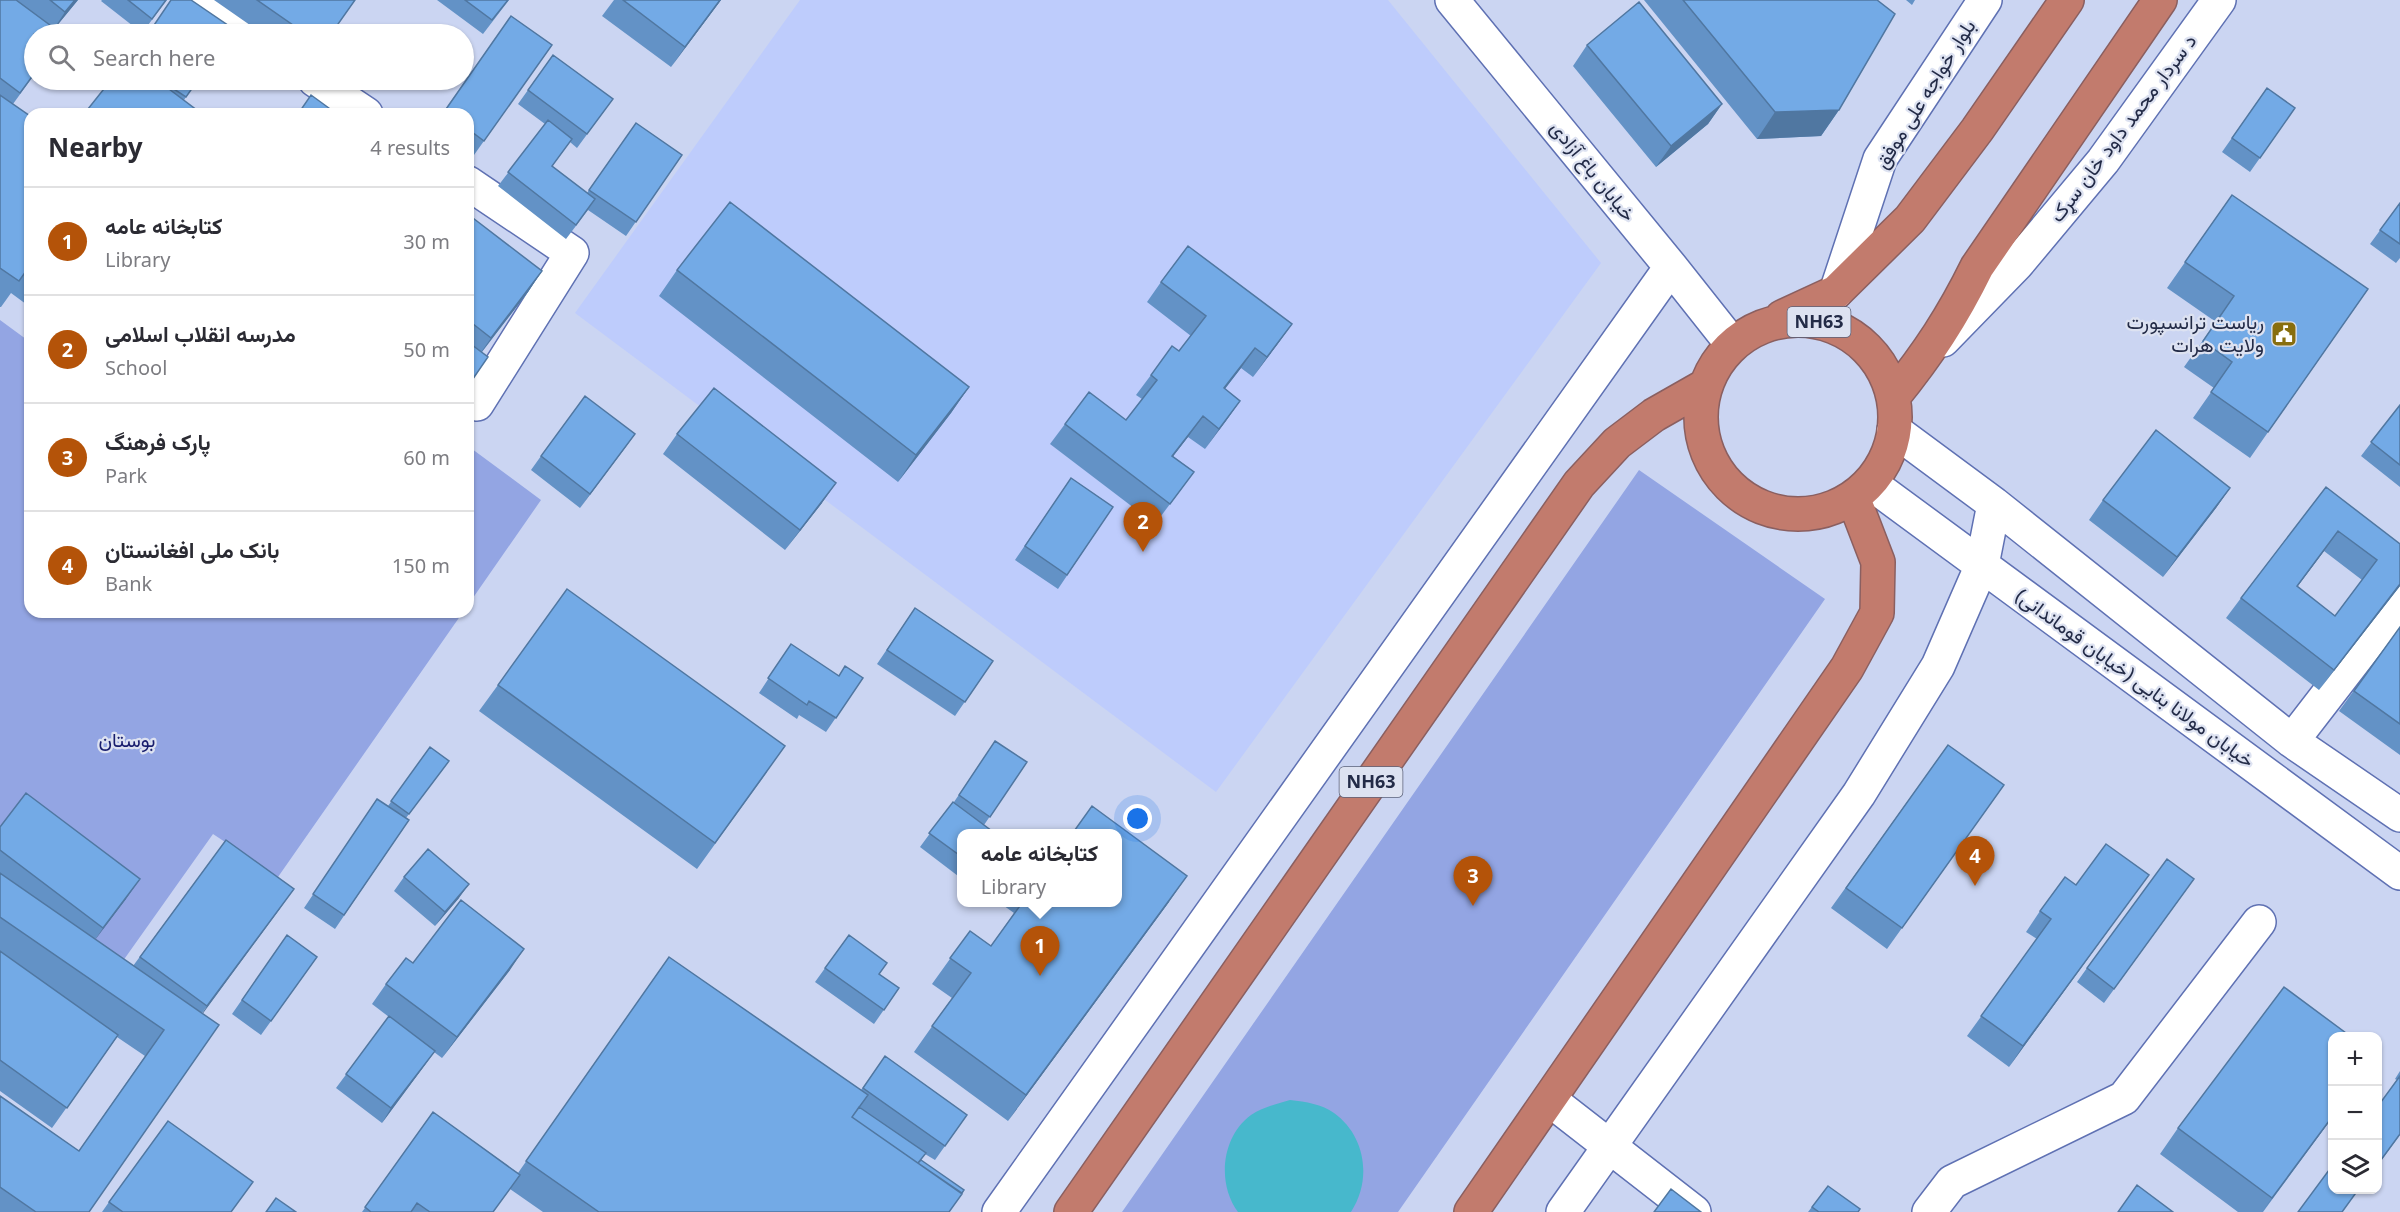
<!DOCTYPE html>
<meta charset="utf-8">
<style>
:root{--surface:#fff;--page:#f7f7f7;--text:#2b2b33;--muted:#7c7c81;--line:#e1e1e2;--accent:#b45309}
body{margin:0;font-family:"Noto Sans",Vazirmatn,sans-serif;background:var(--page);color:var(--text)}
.controls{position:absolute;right:18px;bottom:18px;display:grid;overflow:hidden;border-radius:12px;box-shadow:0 2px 4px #0004}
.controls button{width:54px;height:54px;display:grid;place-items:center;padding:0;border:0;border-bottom:2px solid var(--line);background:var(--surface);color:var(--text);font:30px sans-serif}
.you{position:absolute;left:1138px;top:819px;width:21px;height:21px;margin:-15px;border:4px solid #fff;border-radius:50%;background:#1a73e8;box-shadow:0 0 0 9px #1a73e833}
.badge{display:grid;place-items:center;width:39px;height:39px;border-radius:50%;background:var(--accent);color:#fff;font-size:20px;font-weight:700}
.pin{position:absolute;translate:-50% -50px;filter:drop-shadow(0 2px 3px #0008)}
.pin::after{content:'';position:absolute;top:32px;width:21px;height:18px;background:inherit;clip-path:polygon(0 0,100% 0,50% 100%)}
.popup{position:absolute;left:957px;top:829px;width:165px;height:78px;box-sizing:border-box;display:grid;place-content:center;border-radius:12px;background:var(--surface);filter:drop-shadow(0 2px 4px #0005);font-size:20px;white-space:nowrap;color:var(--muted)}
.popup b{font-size:22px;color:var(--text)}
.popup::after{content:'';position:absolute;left:50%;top:100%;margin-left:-12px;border:12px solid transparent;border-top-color:var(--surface)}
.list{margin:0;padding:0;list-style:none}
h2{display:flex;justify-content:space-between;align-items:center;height:78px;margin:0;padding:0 24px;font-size:26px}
h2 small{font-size:20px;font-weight:400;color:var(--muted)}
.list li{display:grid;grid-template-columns:39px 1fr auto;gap:18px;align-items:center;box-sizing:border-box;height:108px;padding:0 24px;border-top:2px solid var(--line)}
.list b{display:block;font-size:22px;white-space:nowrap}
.list p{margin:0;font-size:20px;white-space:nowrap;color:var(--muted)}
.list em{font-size:20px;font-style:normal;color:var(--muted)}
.icon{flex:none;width:33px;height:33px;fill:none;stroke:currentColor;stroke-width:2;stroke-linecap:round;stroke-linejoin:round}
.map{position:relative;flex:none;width:2400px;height:1212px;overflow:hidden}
.search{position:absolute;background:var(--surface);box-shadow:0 2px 4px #0004;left:24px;top:24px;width:450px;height:66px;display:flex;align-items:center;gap:15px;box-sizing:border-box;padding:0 21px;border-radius:33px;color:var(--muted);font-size:22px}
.panel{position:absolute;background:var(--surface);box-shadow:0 2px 4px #0004;left:24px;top:108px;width:450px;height:510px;border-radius:18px}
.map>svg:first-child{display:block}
.built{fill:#beccfc}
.green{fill:#93a5e3}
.water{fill:#47b8cc}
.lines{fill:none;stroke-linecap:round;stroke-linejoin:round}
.minor-casing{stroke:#5f71b3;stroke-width:36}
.highway-casing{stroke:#8a5f60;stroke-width:36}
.minor{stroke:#fff;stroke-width:33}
.highway{stroke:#c27b6d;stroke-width:33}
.wall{fill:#6392c6;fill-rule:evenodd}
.shaded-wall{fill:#5077a1}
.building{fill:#73aae6;stroke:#5077a1;stroke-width:1.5;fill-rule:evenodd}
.labels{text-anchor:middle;stroke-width:4.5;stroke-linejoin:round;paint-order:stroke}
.shield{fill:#dde2f1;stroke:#5b627a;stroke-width:1.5}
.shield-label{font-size:18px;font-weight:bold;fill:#232b47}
.street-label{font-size:20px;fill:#232b47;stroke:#dde2f1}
.poi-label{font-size:20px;fill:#232b47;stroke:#dde2f1;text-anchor:end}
.park-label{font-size:20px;fill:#181d6d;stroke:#dde2f1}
</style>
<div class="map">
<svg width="2400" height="1212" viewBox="0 0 2400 1212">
<rect width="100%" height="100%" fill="#cbd5f2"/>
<path class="built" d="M800 0H1388L1601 263 1216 792 575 313Z"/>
<path class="green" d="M0 320 30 342V612H463L278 877 213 834 108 982 0 905Z
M468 446 541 500 468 605Z
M1639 470 1825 599 1398 1212H1122Z"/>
<path class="water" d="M1290 1100C1306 1102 1322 1104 1334 1113 1366 1136 1372 1180 1351 1212H1238C1217 1184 1221 1137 1251 1115 1264 1107 1276 1104 1290 1100Z"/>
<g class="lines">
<g class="minor-casing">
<path id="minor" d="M197 0 248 34
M1452 0 1671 267 1732 344
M315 80 366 114
M468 183 572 253 477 404
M1836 292 1880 159 1985 0
M1943 340 2017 264 2103 161 2219 0
M1894 430 1994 504 2292 741 2400 815
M1870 483 2400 873
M2292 741 2400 601
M1550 1100 1694 1212
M999 1212 1671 267
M1563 1212 1859 794 1938 666 1982 565 1994 504
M1929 1212 1952 1182 2124 1098 2259 922"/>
</g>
<g class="highway-casing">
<path id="highway" d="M1782 317 1836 292 1910 219 1977 130 2067 0
M1701 417a97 97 0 1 1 194 0a97 97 0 1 1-194 0Z
M1893 397C1928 354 1953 316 1977 267L2160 0
M1071 1212 1579 484 1617 443 1654 415 1705 386
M1471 1212 1847 668 1877 613 1878 562 1853 497"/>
</g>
<use href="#minor" class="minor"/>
<use href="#highway" class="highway"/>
</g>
<path class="wall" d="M0 0H78L54 29 34 34V75L13 104 30 116V307L11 293 1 307H0Z
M102 0H167L142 33 101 1Z
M214 0H355L331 34H263Z
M437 0H509L483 34Z
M614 0H721L671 67 602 16Z
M1644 0H1877L1839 110 1821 136 1757 139Z
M1906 0H1915L1912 5Z
M511 16 552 45 474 155 468 151V114H442Z
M1587 45 1722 104 1708 124 1656 167 1573 66Z
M553 55 613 99 577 148 570 142 552 166 587 193 636 123 682 155 626 236 588 210 566 239 498 186 545 124 518 104Z
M111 80H198L184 100Z
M2267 88 2295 108 2250 172 2222 152Z
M2232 195 2368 289 2250 458 2193 418 2214 388 2184 367 2216 322 2167 288Z
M2400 203V258L2396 263 2370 244Z
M468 217 542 271 528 292 482 352 468 386Z
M677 270 969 387 951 413 898 482 659 296Z
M1161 282 1292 324 1253 377 1241 368 1225 389 1240 401 1205 449 1188 437 1173 456 1194 472 1155 524 1050 444 1065 424 1126 420 1142 399 1136 395 1151 375 1179 351 1191 336 1147 302Z
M2400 405V487L2361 456Z
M635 434 580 508 531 470 541 456Z
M677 434 822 503 785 550 663 454Z
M1071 478 1113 507 1058 589 1015 560Z
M2326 487 2400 586 2319 690 2226 618 2241 598ZM2324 551 2362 580 2335 616 2297 587Z
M2230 488 2216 508 2163 577 2089 520 2103 500Z
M915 608 993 661 955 716 877 664Z
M2400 627V755L2339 711Z
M782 658 838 675 863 678 826 732 799 715 797 719 759 693Z
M498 685 767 772 697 869 479 711Z
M995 741 1027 762 984 825 962 834V879L920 847 953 802H954Z
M1948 745 2004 785 1887 949 1831 908Z
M430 747 449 761 406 818 409 820 335 929 304 908 377 799 388 806Z
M0 827 126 899 95 939 133 966 226 840 294 889 202 1013 89 1212H0V1096L79 1151 145 1056 117 1037 52 1128 0 1091Z
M404 877 459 898 435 926 394 891Z
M2076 885 2134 895 2009 1067 1967 1036 2037 939 2026 932 2040 911Z
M2184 893 2104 1003 2077 982 2087 968Z
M1169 902 1008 1121 914 1052 952 998 932 984 970 931 991 946 1014 913 1000 903Z
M287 935 317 957 261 1035 232 1014Z
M849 935 879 974 899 988 874 1024 815 982Z
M669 957 861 1090 885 1056 967 1115 935 1160 925 1154 921 1160 949 1212H543L510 1189 493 1212H362L433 1112 518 1173Z
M413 963 510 970 442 1058 434 1052 382 1123 336 1088 389 1017 372 1004 386 984Z
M2400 1071V1135L2378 1165V1106L2397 1080 2395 1079Z
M2332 1118 2263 1212H2238L2160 1154 2178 1128Z
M1828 1186 1858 1212H1808Z
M109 1202 232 1212H102Z"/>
<path class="shaded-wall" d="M75 0H78L51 33 65 12Z
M720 0H721L671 67 685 47Z
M1722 104 1708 124 1656 167 1671 146Z
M1839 110 1821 136 1757 139 1775 112Z
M542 271 528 292 477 358 491 338Z
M1292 324 1277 345 1253 377 1267 357Z
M1255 348 1241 368 1209 409 1224 388Z
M969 387 951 413 898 482 916 455Z
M1240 401 1226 421 1205 449 1219 429Z
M1203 416 1188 437 1158 476 1172 456Z
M635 434 625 448 580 508 590 494Z
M836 483 822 503 785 550 800 530Z
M2230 488 2216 508 2163 577 2177 557Z
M2338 531 2324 551 2282 607 2297 586Z
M2400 584V586L2319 690 2334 670Z
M2149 875 2134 895 2009 1067 2023 1046Z
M1187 876 1169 902 1008 1121 1026 1095Z
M140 879 126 899 89 948 103 928Z
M469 884 459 898 435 926 445 912Z
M294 889 279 910 193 1027 207 1006Z
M524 949 510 970 442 1058 457 1037Z
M435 1051 425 1065 382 1123 391 1108Z
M2332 1117V1118L2262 1212 2272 1198Z"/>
<path class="building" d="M0 0H16L62 34H34V74L20 93 0 78Z
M50 0H75L65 12Z
M128 0H166L152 19Z
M171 0H191L232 28 228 34H148Z
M257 0H355L331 34H306Z
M465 0H508L492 20Z
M623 0H720L685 47Z
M1683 0H1877L1895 14 1839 110 1775 112Z
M1639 2 1722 104 1671 146 1587 45Z
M511 16 552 45 484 141 468 129V114H446L444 112Z
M553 55 613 99 587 134 528 90Z
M111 80H157L198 111 196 114H84Z
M160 80H198L186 97Z
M2267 88 2295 108 2260 158 2232 138Z
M0 95 30 116V268L29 267 19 281 0 268Z
M311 95 337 114H298Z
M548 120 572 139 552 166 595 199 576 225 508 172Z
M636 123 682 155 636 222 589 190Z
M468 171 473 175 468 182Z
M2232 195 2368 289 2268 432 2211 392 2232 362 2203 341 2234 296 2185 262Z
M730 202 969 387 916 455 677 270Z
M2400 203V244L2380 230Z
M469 215 542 271 491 338 468 320V217Z
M1188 246 1292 324 1267 357 1255 348 1224 388 1240 401 1219 429 1203 416 1172 456 1194 472 1170 504 1065 424 1089 392 1126 420 1157 380 1151 375 1172 346 1179 351 1206 316 1161 282Z
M468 342 488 357 468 386Z
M714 388 836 483 800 530 677 434Z
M585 396 635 434 590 494 541 456Z
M2400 405V465L2371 442Z
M2156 430 2230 488 2177 557 2103 500Z
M1071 478 1113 507 1067 575 1025 546Z
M2326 487 2400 544V584L2334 670 2241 598ZM2338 531 2377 560 2335 616 2297 586Z
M567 589 785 746 715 843 498 685Z
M915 608 993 661 965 702 887 650Z
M2400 627V724L2354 691Z
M791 644 839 676 845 666 863 678 836 718 809 701 807 705 768 678Z
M995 741 1027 762 990 817 959 795Z
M1948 745 2004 785 1902 928 1846 888Z
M430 747 449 761 409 814 391 801Z
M26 793 140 879 103 928 0 850V827Z
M377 799 409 820 344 915 313 894Z
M953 802 996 834H962V857L929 833Z
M1092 806 1187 876 1026 1095 932 1026 971 973 950 958 970 931 991 946 1022 903H1118V834H1072Z
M226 840 294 889 207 1006 140 957Z
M2106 844 2149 875 2023 1046 1981 1016 2051 919 2040 911 2065 877 2076 885Z
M428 849 469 884 445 912 404 877Z
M2167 859 2194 879 2114 989 2087 968Z
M0 873 219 1025 89 1212H36L0 1187V1096L79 1151 164 1030 0 917Z
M461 900 524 949 457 1037 386 984 406 958 413 963Z
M287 935 317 957 271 1021 242 1000Z
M849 935 887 963 879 974 899 988 884 1010 825 968Z
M0 951 118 1035 67 1108 0 1060Z
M669 957 868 1095 852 1117 962 1194 949 1212H599L526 1161Z
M2284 987 2350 1036H2332V1117L2272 1198 2178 1128Z
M389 1016 435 1051 391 1108 346 1074Z
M885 1056 967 1115 945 1146 863 1088Z
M2400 1076V1134L2378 1164V1106Z
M859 1107 926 1153 918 1163 852 1117Z
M433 1112 520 1175 493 1212H430L417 1203 411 1212H371L365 1207Z
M168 1121 253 1182 231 1212H123L109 1202Z
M921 1160 964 1190 962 1193 918 1163Z
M2332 1166V1190H2358L2342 1212H2298Z
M2137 1185 2173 1212H2118Z
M1828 1186 1860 1209 1858 1212H1819L1812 1207Z
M1671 1189 1701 1212H1654Z
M276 1198 296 1212H266Z"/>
<defs>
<g id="civic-square" transform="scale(1.35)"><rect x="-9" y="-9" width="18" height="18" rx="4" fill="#886e0e" stroke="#dde2f1"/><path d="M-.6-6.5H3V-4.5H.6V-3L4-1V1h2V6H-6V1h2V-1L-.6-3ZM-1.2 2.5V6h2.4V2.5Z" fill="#fff"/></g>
</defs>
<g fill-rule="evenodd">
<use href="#civic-square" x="2284" y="334"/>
</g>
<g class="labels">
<g class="shield">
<rect x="1787.5" y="307" width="63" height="30" rx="4.5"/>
<rect x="1339.5" y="767" width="63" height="30" rx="4.5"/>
</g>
<g class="shield-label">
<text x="1819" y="328">NH63</text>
<text x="1371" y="788">NH63</text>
</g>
<g class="street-label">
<text transform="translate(1925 94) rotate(-58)" y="7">بلوار خواجه علی موفق</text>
<text transform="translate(2123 128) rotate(-53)" y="7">د سردار محمد داود خان سړک</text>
<text transform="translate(1593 171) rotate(51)" y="7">خیابان باغ آزادی</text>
<text transform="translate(2135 678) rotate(36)" y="7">خیابان مولانا بنایی (خیابان قوماندانی)</text>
</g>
<g class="poi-label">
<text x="2264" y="329">ریاست ترانسپورت<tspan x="2264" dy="23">ولایت هرات</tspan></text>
</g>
<g class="park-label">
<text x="127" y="747">بوستان</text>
</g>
</g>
</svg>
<div class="controls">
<button>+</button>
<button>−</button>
<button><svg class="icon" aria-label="layers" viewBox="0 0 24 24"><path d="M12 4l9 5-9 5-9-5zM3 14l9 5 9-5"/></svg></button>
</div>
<div class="you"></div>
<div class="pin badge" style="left:1040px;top:976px">1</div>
<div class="popup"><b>کتابخانه عامه</b>Library</div>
<div class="pin badge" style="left:1143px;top:552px">2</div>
<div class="pin badge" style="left:1473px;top:906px">3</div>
<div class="pin badge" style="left:1975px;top:886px">4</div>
<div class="search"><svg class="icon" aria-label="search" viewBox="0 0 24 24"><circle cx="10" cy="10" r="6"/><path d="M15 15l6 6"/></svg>Search here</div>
<section class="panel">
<h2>Nearby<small>4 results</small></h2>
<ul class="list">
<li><span class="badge">1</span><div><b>کتابخانه عامه</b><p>Library</p></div><em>30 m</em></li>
<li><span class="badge">2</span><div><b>مدرسه انقلاب اسلامی</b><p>School</p></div><em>50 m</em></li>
<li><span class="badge">3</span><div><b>پارک فرهنگ</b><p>Park</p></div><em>60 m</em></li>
<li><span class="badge">4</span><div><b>بانک ملی افغانستان</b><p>Bank</p></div><em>150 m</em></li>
</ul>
</section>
</div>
